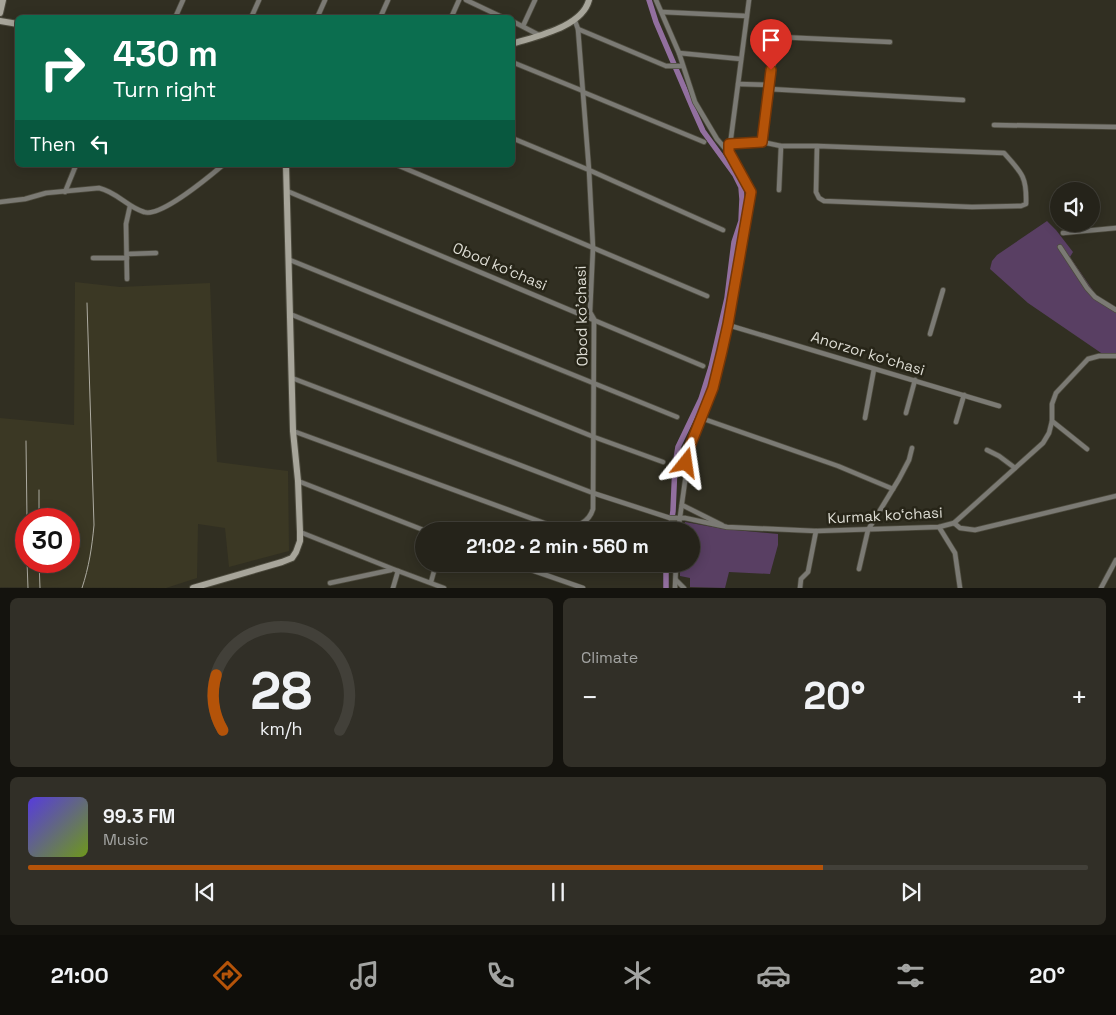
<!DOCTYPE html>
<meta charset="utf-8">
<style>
:root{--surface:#25231a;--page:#312f27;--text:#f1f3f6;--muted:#a3a4a2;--line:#424039;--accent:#b45309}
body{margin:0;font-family:"Space Grotesk",sans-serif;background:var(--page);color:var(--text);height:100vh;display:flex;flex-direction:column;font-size:19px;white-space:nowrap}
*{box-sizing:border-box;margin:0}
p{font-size:16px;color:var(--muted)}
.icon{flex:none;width:28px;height:28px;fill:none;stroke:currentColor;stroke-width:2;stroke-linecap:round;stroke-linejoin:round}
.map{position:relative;height:588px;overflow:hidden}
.sheet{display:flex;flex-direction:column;gap:10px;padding:10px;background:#14130e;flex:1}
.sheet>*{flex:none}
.banner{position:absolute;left:15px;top:15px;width:500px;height:152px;border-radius:8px;box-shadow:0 2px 12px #0003,0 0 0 1px var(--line);background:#0b6e4f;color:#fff;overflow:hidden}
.tools{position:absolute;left:1050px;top:182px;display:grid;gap:10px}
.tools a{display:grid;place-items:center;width:50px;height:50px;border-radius:50%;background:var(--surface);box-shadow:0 2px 12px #0003,0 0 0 1px var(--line);font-size:25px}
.speed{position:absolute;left:15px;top:508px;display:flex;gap:10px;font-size:25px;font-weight:700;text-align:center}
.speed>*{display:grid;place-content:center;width:65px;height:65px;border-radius:50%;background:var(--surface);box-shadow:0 2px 12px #0003,0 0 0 1px var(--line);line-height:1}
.speed .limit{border:8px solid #d22;background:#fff;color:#111}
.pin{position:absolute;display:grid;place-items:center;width:42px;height:42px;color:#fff;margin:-51px -21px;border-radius:50% 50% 50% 0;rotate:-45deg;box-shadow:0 0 5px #0007}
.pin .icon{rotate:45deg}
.me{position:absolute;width:55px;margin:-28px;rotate:15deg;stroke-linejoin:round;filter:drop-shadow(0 0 4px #0008)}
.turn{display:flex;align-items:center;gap:18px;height:105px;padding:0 15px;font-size:22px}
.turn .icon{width:65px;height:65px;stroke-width:2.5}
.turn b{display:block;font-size:35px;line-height:42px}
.then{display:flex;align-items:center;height:48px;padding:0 15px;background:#0003;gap:10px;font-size:19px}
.big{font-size:38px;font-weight:700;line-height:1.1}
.sheet .widget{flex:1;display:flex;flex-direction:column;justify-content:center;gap:8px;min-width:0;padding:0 18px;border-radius:8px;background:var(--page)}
.sheet .dial{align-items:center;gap:0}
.dial svg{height:130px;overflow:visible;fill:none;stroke:var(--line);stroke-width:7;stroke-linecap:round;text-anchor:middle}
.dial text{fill:var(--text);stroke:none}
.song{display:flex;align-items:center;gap:15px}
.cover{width:60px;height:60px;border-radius:8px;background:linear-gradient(135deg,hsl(250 70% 55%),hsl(80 70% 35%))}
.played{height:5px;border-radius:2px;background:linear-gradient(90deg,var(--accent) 75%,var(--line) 75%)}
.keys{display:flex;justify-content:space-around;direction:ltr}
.heat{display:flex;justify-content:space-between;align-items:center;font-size:28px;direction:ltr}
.sheet .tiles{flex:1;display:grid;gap:10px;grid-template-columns:1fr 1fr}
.widget:last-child{grid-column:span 2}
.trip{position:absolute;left:415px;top:522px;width:285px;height:50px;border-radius:25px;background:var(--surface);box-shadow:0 2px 12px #0003,0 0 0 1px var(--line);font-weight:700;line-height:50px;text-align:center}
.tab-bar{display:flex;height:80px;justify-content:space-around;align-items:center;background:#0f0e0a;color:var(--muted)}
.tab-bar .icon{width:35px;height:35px}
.tab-bar .selected{color:var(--accent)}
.tab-bar b{font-size:22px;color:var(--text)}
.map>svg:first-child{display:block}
.built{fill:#3b3824;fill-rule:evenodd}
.green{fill:#593f63}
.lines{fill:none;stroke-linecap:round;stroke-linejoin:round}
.canal{stroke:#926f9f;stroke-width:5.5}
.street-casing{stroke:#4d4b3e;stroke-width:6}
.secondary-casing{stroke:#4d4b3e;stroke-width:8}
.street{stroke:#7b7a74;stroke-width:4.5}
.secondary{stroke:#a7a59a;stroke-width:6}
.rail{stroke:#adaba1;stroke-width:1}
.route-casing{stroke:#753606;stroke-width:12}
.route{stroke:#b45309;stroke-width:9}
.labels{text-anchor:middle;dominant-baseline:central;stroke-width:5;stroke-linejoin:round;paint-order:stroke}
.street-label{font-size:15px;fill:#deddd4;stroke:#272518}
</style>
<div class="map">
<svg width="1116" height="588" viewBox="0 0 1116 588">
<rect width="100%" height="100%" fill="#312f22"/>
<path class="built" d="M 75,282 L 120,287 L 210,283 L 217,462 L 288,471 L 289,551 L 229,567 L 225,528 L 198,524 L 197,578 L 166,588 L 0,587 L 0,418 L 74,425 ZM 26,519 L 69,519 L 69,561 L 26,561 Z"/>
<g class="green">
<path d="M 1047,221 L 1056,230 L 1073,252 L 1070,257 L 1096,295 L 1116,309 L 1116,356 L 1107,357 L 1028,303 L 990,269 L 992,261 L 997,255 Z"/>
<path d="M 685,522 L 724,529 L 778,534 L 778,545 L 770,574 L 729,572 L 725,588 L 690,587 L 690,578 L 680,576 L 680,564 L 691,564 L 691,531 L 682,531 Z"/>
</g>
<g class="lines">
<g class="canal">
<path d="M 649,0 L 656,22 L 694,111 L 703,131 L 735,175 L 741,187 L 742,199 L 741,221 L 734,242 L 727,298 L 711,367 L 701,399 L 678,447 L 675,465 L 673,511 L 670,531"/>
<path d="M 666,588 L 666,564"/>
</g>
<g class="street-casing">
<g id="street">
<path d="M 466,0 L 504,18"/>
<path d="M 656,0 L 679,53 L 695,102 L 717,139 L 729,153 L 751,192 L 728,325 L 719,364 L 713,388 L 690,446 L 678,531"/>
<path d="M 662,12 L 747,16"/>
<path d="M 175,18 L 183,0"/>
<path d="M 251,18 L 259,0"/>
<path d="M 317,18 L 325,0"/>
<path d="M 380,18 L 388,0"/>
<path d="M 451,18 L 459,0"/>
<path d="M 512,21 L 539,35"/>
<path d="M 523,26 L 535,0"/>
<path d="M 578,29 L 666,66 L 683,66"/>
<path d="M 679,53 L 741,59"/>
<path d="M 512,62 L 583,91"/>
<path d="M 738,84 L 769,85"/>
<path d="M 769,89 L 963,100"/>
<path d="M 583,92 L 704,142"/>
<path d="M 994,125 L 1116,127"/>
<path d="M 512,138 L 589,170 L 723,230"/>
<path d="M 762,142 L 777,39 L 779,37 L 890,42"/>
<path d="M 729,144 L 762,142 L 781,146 L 817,146 L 1004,153 C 1022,173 1027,177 1026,204 L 1021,206 L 972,207 L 824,201 L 819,198 L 816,192 L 817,146"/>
<path d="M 729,153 L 749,0"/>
<path d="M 397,165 L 707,296"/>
<path d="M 779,190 L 781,146"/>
<path d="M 287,191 L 703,366"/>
<path d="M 65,192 L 76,165"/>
<path d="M 0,202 L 25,199 L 46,193 L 99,188 C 117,192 127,207 144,212 C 160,218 210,176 223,165"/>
<path d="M 1063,233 L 1116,228"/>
<path d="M 1060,247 L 1087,288 L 1095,297 L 1116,310"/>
<path d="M 127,254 L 156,253"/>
<path d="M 93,258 L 127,258"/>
<path d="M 290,260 L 677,417"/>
<path d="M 127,279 L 126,224 L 130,206"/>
<path d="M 290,314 L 594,437 L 663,462"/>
<path d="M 728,325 L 999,406"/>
<path d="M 930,334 L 943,290"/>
<path d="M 292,378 L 593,493 L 670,518 L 685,518 L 727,527 L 816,531 L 939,527 L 954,523 L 960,528 L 975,530 L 1116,496"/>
<path d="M 906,413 L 915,380"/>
<path d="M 701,418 L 838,466 L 893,489"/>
<path d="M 865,418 L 874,369"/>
<path d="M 1052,421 L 1087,449"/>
<path d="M 956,422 L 964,395"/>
<path d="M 293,431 L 566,531"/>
<path d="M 987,450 L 999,456 L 1015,468"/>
<path d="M 298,481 L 426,531"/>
<path d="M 682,505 L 722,525"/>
<path d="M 954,523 L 1043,443 L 1049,433 L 1052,421 L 1052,404 L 1056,393 L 1088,359 L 1099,356 L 1116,356"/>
<path d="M 939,527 L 955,553 L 960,588"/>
<path d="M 561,529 C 575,526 588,525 593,509 L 594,319 L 590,312 L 593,248 L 589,170 L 578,29 L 575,21"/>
<path d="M 540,531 L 554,527"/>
<path d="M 300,532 L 393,569 L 444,588"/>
<path d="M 514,564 L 583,588"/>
<path d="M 859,569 L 868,530 L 899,479 L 909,460 L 912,448"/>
<path d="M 676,580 L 684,588"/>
<path d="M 431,582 L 436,564"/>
<path d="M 330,583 L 391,570"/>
<path d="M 393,588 L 398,571"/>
<path d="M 675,588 L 676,564"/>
<path d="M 800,588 L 801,579 L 808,572 L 816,531"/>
<path d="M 1101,588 L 1116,560"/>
</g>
</g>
<g class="secondary-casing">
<g id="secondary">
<path d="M 0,13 L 3,0"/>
<path d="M 0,21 L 18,24"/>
<path d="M 512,44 C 537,36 582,27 589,0"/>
<path d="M 193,588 L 282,562 L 292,558 L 296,552 L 300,541 L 300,532 L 298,481 L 293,431 L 286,165"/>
</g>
</g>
<use href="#street" class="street"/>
<use href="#secondary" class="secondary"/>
<g class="rail">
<path d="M 26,441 L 27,519"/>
<path d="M 39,519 L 39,490"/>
<path d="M 27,561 L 28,588"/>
<path d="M 39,561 L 40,588"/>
<path d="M 82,588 C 89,567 92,547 94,525 L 87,303"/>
</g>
</g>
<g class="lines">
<g class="route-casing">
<path id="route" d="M 686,463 L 690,446 L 713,388 L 722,351 L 728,324 L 751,192 L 729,152 L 729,144 L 762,142 L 771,70"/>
</g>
<use href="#route" class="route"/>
</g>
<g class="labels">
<g class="street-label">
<text transform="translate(500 266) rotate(23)">Obod koʻchasi</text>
<text transform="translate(581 316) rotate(-91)">Obod ko'chasi</text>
<text transform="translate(868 353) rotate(17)">Anorzor koʻchasi</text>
<text transform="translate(885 515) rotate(-3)">Kurmak koʻchasi</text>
</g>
</g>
</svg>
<div class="tools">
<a><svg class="icon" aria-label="sound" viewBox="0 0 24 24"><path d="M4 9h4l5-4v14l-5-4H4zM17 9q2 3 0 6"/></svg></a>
</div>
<div class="speed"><div class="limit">30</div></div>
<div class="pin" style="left:771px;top:70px;background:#d93025"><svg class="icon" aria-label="arrive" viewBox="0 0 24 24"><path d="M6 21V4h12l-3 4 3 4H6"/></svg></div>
<svg class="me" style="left:686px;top:463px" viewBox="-20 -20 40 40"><path d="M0-17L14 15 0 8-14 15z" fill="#b45309" stroke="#fff" stroke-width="4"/></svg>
<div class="trip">21:02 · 2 min · 560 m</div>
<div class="banner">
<div class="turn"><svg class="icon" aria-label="right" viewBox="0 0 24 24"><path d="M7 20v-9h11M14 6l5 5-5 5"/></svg><div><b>430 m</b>Turn right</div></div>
<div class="then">Then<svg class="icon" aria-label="left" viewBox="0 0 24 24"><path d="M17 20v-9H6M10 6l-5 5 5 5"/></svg></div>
</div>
</div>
<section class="sheet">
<div class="tiles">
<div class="widget dial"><svg viewBox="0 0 100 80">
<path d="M14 69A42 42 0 1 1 86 69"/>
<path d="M14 69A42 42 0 0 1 10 35" stroke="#b45309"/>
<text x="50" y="56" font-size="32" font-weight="700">28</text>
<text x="50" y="72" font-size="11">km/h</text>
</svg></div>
<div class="widget"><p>Climate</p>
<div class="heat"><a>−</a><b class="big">20°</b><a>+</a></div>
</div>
<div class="widget">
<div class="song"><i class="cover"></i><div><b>99.3 FM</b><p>Music</p></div></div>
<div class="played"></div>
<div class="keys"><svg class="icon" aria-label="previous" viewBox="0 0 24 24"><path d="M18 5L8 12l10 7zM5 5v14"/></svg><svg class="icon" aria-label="pause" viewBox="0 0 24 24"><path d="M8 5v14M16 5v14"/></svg><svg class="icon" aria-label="next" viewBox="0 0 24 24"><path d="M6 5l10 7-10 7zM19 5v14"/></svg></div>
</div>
</div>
</section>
<nav class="tab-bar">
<b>21:00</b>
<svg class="icon selected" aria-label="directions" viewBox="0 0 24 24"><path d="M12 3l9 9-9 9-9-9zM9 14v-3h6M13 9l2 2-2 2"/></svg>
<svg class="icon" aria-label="music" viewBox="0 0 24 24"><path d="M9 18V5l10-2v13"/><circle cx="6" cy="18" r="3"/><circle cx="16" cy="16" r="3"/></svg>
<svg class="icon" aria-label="phone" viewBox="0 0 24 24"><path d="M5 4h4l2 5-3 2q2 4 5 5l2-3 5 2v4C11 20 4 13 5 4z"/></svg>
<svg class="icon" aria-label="climate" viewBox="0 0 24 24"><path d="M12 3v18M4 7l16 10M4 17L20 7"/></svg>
<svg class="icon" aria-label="car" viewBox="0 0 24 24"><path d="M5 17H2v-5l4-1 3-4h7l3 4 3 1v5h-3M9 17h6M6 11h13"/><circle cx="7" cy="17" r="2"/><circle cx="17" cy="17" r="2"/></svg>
<svg class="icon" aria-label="filters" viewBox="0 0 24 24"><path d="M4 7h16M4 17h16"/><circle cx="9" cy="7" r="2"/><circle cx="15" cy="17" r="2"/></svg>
<b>20°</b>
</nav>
